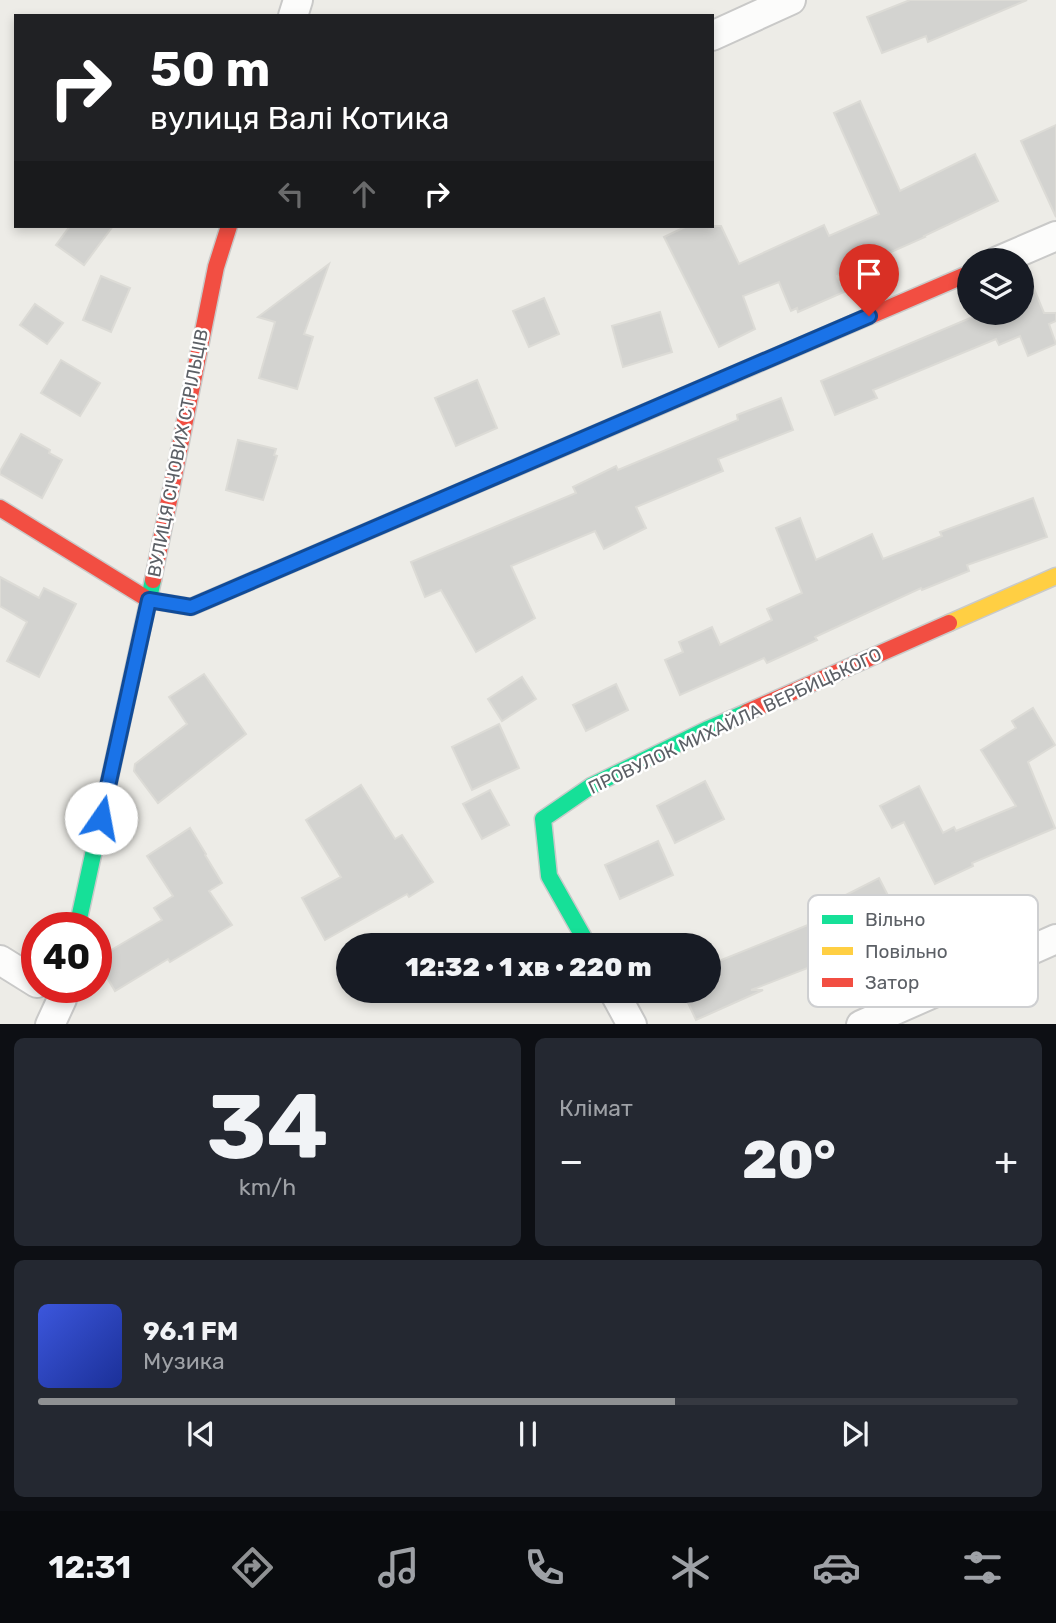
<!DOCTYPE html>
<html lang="uk">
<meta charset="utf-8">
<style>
:root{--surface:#171b24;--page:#242831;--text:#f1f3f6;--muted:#9ea1a6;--line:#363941;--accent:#8f9193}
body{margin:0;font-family:Rubik,sans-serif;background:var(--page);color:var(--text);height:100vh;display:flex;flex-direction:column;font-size:26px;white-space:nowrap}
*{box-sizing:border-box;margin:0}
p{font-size:23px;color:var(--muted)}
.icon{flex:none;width:38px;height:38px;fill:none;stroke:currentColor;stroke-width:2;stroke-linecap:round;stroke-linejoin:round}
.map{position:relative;height:1024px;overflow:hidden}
.panel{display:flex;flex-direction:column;gap:14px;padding:14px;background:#0d0f14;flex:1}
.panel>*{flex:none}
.guide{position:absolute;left:14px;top:14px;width:700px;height:214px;border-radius:0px;box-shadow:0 4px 10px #0003;background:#202124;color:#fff;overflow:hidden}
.buttons{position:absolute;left:957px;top:248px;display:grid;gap:14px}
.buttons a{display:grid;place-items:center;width:77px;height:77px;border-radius:50%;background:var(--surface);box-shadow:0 4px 10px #0003;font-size:35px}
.speed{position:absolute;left:21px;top:912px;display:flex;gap:14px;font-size:35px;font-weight:700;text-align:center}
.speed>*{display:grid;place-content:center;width:91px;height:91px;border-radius:50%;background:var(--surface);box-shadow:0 4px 10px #0003;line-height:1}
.speed .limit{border:10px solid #d22;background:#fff;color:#111}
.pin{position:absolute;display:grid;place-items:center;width:60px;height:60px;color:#fff;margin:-72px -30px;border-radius:50% 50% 50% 0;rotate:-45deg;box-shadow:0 0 7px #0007}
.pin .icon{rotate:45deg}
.me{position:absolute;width:77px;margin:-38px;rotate:12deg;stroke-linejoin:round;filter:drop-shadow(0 0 5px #0008)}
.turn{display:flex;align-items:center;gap:24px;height:147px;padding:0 21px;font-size:32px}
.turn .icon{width:91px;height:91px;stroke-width:2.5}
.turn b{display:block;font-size:49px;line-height:60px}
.lanes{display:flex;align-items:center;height:66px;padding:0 21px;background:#0003;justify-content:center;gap:35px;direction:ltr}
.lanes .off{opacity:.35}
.big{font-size:52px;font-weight:800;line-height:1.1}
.panel .widget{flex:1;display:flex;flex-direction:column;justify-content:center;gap:10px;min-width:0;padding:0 24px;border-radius:10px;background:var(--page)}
.panel .dial{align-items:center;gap:0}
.dial b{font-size:91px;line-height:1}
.song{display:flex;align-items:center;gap:21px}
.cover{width:84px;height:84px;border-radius:10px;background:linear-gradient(135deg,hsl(230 70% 55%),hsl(230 70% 35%))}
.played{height:7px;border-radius:4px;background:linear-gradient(90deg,var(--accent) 65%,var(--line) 65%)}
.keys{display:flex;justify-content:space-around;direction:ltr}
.heat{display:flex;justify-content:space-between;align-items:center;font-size:38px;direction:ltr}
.panel .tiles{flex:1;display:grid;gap:14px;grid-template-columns:1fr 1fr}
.widget:last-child{grid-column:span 2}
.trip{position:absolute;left:336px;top:933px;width:385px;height:70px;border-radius:35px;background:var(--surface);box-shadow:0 4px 10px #0003;font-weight:800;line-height:70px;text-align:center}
.menu{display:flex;height:112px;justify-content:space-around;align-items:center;background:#090b0e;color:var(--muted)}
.menu .icon{width:49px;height:49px}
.menu .current{color:var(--accent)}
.menu b{font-size:32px;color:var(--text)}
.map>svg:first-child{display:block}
.building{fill:#d3d3d0;stroke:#dcdbd6;stroke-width:2}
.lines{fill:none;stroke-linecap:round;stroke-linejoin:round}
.street-casing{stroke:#c9c9c8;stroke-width:32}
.fast-casing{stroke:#c9cac9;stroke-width:19}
.slow-casing{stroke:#c9cac9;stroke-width:19}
.jam-casing{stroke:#c9cac9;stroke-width:19}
.street{stroke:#fcfcfb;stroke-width:28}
.fast{stroke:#16e098;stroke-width:16}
.slow{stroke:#ffcf43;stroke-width:16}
.jam{stroke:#f24e42;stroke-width:16}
.route-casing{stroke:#114b97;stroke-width:18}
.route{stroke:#1a73e8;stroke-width:12}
.labels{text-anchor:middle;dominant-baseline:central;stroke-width:5;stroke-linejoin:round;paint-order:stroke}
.street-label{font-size:18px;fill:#5c6066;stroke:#fff}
.key{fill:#fff;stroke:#cecfd1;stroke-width:2}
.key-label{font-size:19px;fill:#5c6066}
</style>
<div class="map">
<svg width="1056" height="1025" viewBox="0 0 1056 1025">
<rect width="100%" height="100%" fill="#edece7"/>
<g class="building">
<path d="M 910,0 L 1027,0 L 928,42 L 926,36 L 882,53 L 867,17 Z"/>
<path d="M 860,101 L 900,191 L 975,154 L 998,201 L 924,236 L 925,237 L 837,276 L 844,292 L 798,312 L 797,308 L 791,311 L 779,282 L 743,296 L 755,329 L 719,347 L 664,237 L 687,226 L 721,226 L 739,264 L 824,225 L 829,236 L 879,214 L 834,113 Z"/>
<path d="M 1056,125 L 1056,217 L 1021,141 Z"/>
<path d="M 70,226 L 113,226 L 84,265 L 56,245 Z"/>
<path d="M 329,264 L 304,334 L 313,337 L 297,389 L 259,378 L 275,322 L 258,317 Z"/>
<path d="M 1025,267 L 1044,313 L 1056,313 L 1056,321 L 1049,324 L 1056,344 L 1028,356 L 1020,336 L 999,345 L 996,339 L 873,390 L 877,398 L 835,415 L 821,381 L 982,313 L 1022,313 L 1022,269 Z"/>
<path d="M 101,276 L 130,288 L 111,332 L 83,320 Z"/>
<path d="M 544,298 L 559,334 L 529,347 L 513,311 Z"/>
<path d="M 35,304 L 63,323 L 47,344 L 20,325 Z"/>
<path d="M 660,312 L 672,352 L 623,367 L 612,326 Z"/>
<path d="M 61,360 L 100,383 L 80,416 L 41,393 Z"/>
<path d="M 477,380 L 497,428 L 456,446 L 435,398 Z"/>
<path d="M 781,398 L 793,430 L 718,459 L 723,471 L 636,507 L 646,528 L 604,549 L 595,531 L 511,566 L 535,618 L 476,652 L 441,590 L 425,597 L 411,562 L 576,493 L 573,487 L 616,466 L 618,470 L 738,420 L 737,415 Z"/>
<path d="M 21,434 L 50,450 L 49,453 L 62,460 L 42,498 L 0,474 L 0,471 Z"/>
<path d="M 238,440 L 276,449 L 274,455 L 277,456 L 263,500 L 226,490 Z"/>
<path d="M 1033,498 L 1047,537 L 967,565 L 969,571 L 922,590 L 921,588 L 815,637 L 817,640 L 767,663 L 764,658 L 680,695 L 665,660 L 683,652 L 679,642 L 712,627 L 720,645 L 772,620 L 767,609 L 802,593 L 776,528 L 800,518 L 816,560 L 872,534 L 883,559 L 942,536 L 940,532 Z"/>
<path d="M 0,577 L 39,598 L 44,588 L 76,604 L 39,677 L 7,661 L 27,622 L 0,606 Z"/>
<path d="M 204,674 L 246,734 L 158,803 L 134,771 L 135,764 L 187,724 L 169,697 Z"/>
<path d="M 522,677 L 536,699 L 502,721 L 488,699 Z"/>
<path d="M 616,684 L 628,710 L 586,731 L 573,705 Z"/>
<path d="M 1033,708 L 1055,745 L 1028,762 L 1055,828 L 972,863 L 973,866 L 935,884 L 904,822 L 892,828 L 880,806 L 919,786 L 943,833 L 954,827 L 956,831 L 1016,806 L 981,750 L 1016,728 L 1012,721 Z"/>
<path d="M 499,724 L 519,768 L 472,790 L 452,747 Z"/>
<path d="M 705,781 L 724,819 L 675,843 L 657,806 Z"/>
<path d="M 361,785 L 395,839 L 402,835 L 433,882 L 409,897 L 407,894 L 325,940 L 302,898 L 341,877 L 306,820 Z"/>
<path d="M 490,790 L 509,825 L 482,839 L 463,804 Z"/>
<path d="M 190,828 L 206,854 L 205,855 L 222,883 L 209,891 L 232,925 L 170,962 L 168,959 L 115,991 L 96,959 L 162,920 L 154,908 L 173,896 L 147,856 Z"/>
<path d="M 658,841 L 673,875 L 620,899 L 605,865 Z"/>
<path d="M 879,878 L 896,911 L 813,954 L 818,964 L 751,990 L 763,990 L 696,1020 L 682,990 L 709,990 L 709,965 L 840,912 L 834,901 Z"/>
</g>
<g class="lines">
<g class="street-casing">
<g id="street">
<path d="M 293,16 L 298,0"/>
<path d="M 712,36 L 791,0"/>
<path d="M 998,261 L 1056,236"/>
<path d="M 0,960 L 37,983"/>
<path d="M 613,990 L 632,1025"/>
<path d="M 50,1025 L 62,999 L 64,987"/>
<path d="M 861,1025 L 1056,939"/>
</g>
</g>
<g class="fast-casing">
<g id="fast">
<path d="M 205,601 L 646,412"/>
<path d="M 77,928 L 153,580"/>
<path d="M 588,945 L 549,876 L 543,819 L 591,786 L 708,729 L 747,712"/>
</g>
</g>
<g class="slow-casing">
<path id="slow" d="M 949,623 L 1056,576"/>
</g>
<g class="jam-casing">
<g id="jam">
<path d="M 646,412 L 970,273"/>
<path d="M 0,508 L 149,600 L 191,607 L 205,601"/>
<path d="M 153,580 L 216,267 L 229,226"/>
<path d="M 747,712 L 949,623"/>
</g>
</g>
<use href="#street" class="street"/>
<use href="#fast" class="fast"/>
<use href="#slow" class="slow"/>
<use href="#jam" class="jam"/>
</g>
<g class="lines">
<g class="route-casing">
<path id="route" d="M 101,818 L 149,600 L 191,607 L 869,316"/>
</g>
<use href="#route" class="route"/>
</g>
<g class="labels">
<g class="street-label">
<text transform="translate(178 453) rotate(-79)">ВУЛИЦЯ СІЧОВИХ СТРІЛЬЦІВ</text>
<text transform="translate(735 721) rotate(-25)">ПРОВУЛОК МИХАЙЛА ВЕРБИЦЬКОГО</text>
</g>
</g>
<rect x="808" y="895" width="230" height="112" rx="10" class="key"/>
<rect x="822" y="915" width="31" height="9" fill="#16e098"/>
<rect x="822" y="947" width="31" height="8" fill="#ffcf43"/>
<rect x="822" y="978" width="31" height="9" fill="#f24e42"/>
<g class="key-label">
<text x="865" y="926">Вільно</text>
<text x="865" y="958">Повільно</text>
<text x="865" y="989">Затор</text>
</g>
</svg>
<div class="buttons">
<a><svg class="icon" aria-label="layers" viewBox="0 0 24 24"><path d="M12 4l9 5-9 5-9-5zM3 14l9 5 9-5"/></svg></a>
</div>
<div class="speed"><div class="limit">40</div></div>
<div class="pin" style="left:869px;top:316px;background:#d93025"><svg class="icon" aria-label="arrive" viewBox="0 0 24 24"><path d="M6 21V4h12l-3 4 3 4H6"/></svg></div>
<svg class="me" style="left:101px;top:818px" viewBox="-20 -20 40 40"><circle r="19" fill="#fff"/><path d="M0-13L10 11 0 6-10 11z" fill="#1a73e8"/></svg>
<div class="trip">12:32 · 1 хв · 220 m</div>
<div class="guide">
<div class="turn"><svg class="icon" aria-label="right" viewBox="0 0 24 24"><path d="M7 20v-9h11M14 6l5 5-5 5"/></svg><div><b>50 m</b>вулиця Валі Котика</div></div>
<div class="lanes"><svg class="icon off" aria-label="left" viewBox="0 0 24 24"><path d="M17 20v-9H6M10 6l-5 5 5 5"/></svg><svg class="icon off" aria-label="ahead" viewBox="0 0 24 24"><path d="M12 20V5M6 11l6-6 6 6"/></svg><svg class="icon" aria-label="right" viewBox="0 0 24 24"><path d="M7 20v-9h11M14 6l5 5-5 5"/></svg></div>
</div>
</div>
<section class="panel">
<div class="tiles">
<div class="widget dial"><b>34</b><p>km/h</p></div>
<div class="widget"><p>Клімат</p>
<div class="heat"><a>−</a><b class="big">20°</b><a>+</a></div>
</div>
<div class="widget">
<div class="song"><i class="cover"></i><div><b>96.1 FM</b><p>Музика</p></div></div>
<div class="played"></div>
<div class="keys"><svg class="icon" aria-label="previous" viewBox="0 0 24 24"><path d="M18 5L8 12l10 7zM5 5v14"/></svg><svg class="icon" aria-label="pause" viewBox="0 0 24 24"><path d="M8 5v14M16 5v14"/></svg><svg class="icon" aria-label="next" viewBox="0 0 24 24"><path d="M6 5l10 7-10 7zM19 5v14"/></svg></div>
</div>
</div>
</section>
<nav class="menu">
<b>12:31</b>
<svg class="icon current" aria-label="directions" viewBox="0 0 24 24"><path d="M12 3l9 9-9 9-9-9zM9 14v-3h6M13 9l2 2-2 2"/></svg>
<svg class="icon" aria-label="music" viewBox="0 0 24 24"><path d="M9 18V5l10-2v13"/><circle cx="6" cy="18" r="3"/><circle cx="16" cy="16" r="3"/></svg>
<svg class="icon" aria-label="phone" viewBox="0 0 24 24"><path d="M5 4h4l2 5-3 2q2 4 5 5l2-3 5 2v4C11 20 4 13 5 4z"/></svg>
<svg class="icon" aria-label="climate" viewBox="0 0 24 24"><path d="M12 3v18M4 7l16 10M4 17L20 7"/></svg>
<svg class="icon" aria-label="car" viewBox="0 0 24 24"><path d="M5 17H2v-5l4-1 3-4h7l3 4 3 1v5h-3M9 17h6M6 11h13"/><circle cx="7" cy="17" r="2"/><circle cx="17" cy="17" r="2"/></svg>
<svg class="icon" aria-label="filters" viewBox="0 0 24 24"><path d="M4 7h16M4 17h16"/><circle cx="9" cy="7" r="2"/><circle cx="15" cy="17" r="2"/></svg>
</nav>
